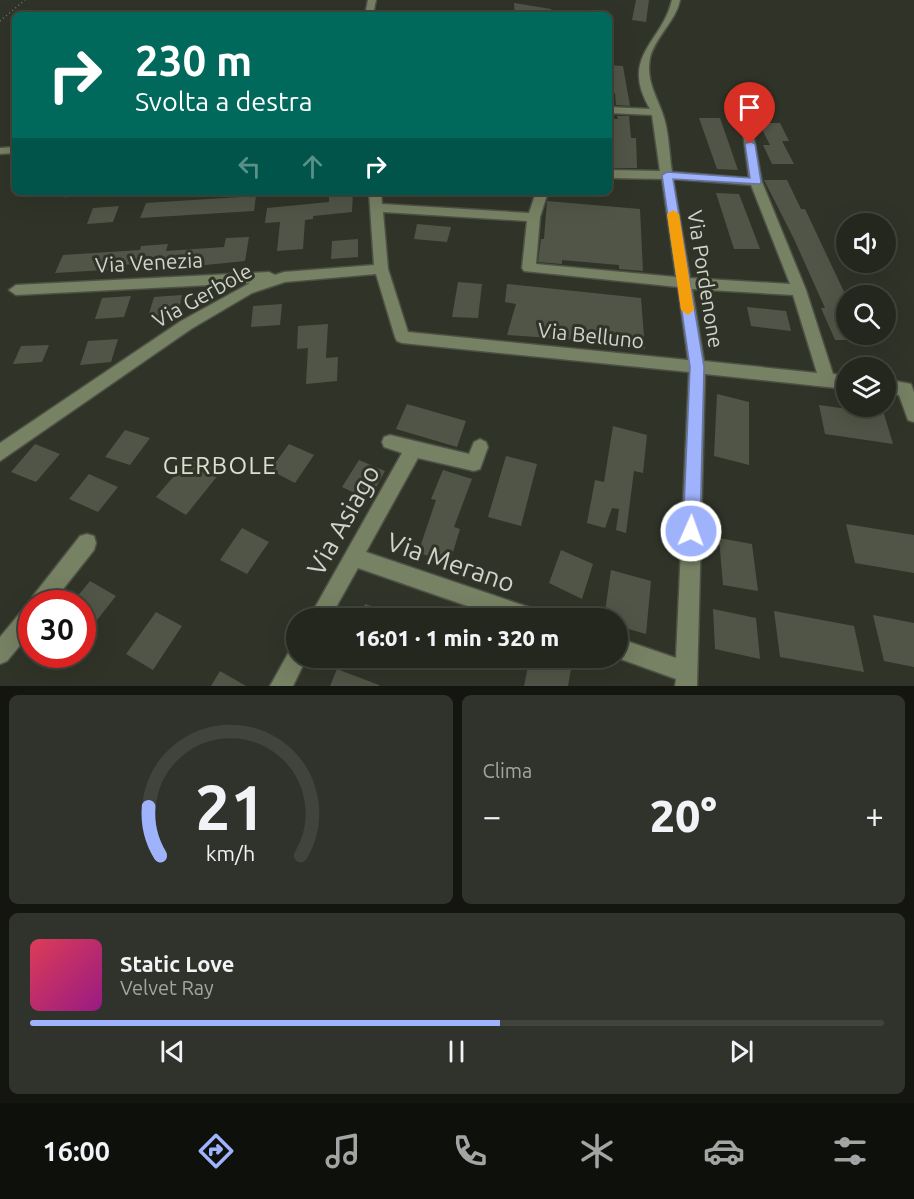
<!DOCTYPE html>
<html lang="it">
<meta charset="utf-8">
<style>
:root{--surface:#24271e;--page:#30332b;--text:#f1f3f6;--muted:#a3a5a4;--line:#41443c;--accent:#9fb3fd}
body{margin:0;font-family:Ubuntu,sans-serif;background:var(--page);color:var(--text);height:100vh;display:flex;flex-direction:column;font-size:22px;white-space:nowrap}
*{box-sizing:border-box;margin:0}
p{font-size:20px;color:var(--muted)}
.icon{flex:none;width:33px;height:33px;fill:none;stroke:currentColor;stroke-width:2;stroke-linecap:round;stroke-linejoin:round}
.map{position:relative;height:686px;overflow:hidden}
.details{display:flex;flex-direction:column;gap:9px;padding:9px;background:#141510;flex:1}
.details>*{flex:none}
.top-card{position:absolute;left:12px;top:12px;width:600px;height:183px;border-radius:9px;box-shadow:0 6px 24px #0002,0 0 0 2px var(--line);background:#00695c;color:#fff;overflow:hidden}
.controls{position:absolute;left:836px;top:213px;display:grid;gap:12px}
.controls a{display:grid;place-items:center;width:60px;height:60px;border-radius:50%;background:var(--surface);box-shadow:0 6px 24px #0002,0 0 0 2px var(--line);font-size:30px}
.speed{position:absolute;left:18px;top:590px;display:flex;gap:12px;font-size:30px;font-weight:700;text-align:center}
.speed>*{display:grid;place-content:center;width:78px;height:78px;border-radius:50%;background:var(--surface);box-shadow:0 6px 24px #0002,0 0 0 2px var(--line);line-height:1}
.speed .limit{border:9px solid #d22;background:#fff;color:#111}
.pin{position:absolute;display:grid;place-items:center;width:51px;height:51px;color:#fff;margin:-62px -26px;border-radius:50% 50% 50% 0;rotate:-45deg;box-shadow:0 0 6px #0007}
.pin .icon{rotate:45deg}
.me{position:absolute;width:66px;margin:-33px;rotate:2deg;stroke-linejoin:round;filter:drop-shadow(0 0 4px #0008)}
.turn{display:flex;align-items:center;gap:21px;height:126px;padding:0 24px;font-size:27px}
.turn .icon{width:78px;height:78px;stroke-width:2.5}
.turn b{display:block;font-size:42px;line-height:51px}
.lanes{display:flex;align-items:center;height:57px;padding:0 24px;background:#0003;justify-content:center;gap:30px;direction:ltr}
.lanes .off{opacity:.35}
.big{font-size:45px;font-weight:800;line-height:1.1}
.details .tile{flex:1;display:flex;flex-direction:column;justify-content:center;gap:9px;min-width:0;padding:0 21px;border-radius:9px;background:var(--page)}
.details .dial{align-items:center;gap:0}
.dial svg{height:156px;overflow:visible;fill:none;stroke:var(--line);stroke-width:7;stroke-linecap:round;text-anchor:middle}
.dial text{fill:var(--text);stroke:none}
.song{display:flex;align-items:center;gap:18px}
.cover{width:72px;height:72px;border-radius:9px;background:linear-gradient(135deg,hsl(350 70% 55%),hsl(310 70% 35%))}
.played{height:6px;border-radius:3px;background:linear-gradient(90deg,var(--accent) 55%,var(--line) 55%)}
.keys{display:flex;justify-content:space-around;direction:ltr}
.heat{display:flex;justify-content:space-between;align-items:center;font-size:33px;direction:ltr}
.details .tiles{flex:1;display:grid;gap:9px;grid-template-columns:1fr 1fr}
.tile:last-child{grid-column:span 2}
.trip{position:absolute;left:286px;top:608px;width:342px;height:60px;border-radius:30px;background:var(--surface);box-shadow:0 6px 24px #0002,0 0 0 2px var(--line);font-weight:800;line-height:60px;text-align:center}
.tab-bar{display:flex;height:96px;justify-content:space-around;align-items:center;background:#0e100c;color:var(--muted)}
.tab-bar .icon{width:42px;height:42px}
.tab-bar .current{color:var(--accent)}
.tab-bar b{font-size:27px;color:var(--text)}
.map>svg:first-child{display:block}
.building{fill:#505547}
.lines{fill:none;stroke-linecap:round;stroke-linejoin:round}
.minor-casing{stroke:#4d5145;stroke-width:3}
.path{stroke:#72756b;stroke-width:1.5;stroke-dasharray:1 3;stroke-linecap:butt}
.minor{fill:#778163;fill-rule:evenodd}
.route{fill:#9fb3fd;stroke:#6774a4;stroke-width:1.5}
.slow{fill:#f59e0b}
.labels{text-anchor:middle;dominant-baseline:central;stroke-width:6;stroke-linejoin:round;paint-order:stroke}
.street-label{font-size:21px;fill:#d0d3cb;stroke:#303428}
.quarter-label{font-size:24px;letter-spacing:1.5px;fill:#dbe0d0;stroke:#303428}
.near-street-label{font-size:26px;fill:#d0d3cb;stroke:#303428}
</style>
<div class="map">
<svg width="914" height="686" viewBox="0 0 914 686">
<rect width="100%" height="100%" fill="#303428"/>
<g class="building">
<path d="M 636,0 L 649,0 L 646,22 L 632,20 Z"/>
<path d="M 514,3 L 551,9 L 551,15 L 515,15 Z"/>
<path d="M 609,65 L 623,66 L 630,106 L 616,105 L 615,93 L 612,93 Z"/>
<path d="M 617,116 L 629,116 L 631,138 L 636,138 L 637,168 L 609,168 L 609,119 L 618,119 Z"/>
<path d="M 699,118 L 720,118 L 738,170 L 717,169 Z"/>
<path d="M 759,123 L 780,123 L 789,141 L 782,141 L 794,164 L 772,164 L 763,145 L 770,145 Z"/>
<path d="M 764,180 L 787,180 L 801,209 L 805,209 L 846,296 L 846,340 L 835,340 L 821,308 L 825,308 L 794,239 Z"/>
<path d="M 329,192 L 353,192 L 352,212 L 313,216 L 313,219 L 305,220 L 303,249 L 277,251 L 280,222 L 265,223 L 267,208 L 329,202 Z"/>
<path d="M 716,193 L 739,194 L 760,249 L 734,249 Z"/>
<path d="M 256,196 L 254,211 L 140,218 L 146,203 Z"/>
<path d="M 547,201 L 640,209 L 643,271 L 619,269 L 619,265 L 562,260 L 562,264 L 538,262 L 541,239 L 544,239 Z"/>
<path d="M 119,206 L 113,222 L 87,224 L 93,208 Z"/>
<path d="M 417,224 L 451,227 L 447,242 L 414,239 Z"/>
<path d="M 249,237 L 245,261 L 176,268 L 177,261 L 122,265 L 121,269 L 55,273 L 63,255 L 140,250 L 141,246 L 168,244 L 166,251 L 224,247 L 226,238 Z"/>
<path d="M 358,239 L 358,257 L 331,259 L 332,241 Z"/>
<path d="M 458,282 L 482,284 L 478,318 L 452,317 Z"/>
<path d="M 507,284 L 641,298 L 645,349 L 605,344 L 605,342 L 507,335 L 516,304 L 505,302 Z"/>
<path d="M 182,295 L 178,315 L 148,317 L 154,297 Z"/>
<path d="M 131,296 L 124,317 L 95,319 L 102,298 Z"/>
<path d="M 282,304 L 280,325 L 251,327 L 253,306 Z"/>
<path d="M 747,307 L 786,311 L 791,331 L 751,326 Z"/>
<path d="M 328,324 L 326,358 L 338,357 L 337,381 L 306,384 L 308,348 L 297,349 L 298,326 Z"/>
<path d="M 118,339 L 111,362 L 80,365 L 88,341 Z"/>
<path d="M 49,345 L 42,362 L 13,364 L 21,346 Z"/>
<path d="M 717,394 L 749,402 L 749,465 L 714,456 Z"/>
<path d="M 407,404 L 466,421 L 457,447 L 396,429 Z"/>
<path d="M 819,405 L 884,414 L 893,444 L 825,434 Z"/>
<path d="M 613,426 L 647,435 L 643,473 L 634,471 L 626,533 L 616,530 L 619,509 L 612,508 L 605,528 L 587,523 L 595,480 L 604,482 Z"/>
<path d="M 125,430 L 150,438 L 130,465 L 105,457 Z"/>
<path d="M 35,444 L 60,454 L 36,482 L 11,472 Z"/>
<path d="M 289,444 L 314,455 L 295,483 L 270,470 Z"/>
<path d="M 193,454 L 223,469 L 186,515 L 156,497 Z"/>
<path d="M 506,456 L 537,464 L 521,526 L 488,517 Z"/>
<path d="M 359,460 L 385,471 L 369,500 L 342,487 Z"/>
<path d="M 443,470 L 472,479 L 454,527 L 460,529 L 450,562 L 418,553 L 436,500 L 431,499 Z"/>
<path d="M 89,474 L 118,487 L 98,512 L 69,499 Z"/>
<path d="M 846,524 L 914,535 L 914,573 L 855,563 Z"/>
<path d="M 242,528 L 269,542 L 247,574 L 220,560 Z"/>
<path d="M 719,538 L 752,544 L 758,591 L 723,585 Z"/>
<path d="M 561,550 L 593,564 L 582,599 L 549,583 Z"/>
<path d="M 611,570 L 651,581 L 646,634 L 618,626 L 618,618 L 604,618 Z"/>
<path d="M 90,581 L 116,596 L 82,639 L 82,603 L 72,603 Z"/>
<path d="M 365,604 L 402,616 L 401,618 L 360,618 Z"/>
<path d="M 713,609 L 756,618 L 760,659 L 715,649 Z"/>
<path d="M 774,611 L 854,626 L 864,672 L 780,657 Z"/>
<path d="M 156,612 L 182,626 L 153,670 L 126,654 Z"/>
<path d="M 873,615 L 914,623 L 914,667 L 884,661 Z"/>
<path d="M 530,657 L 571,669 L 568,686 L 524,686 Z"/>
<path d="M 337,669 L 379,685 L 379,686 L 330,686 Z"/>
<path d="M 220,671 L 246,686 L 211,686 Z"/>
</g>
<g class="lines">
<g class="minor-casing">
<g id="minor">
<path d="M 368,0 L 376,0 L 373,15 L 365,15 Z"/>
<path d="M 672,0 L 680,0 C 676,21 655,37 650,58 C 646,79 655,93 662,112 C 669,129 669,153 672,172 L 749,178 L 742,125 L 747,122 L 751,123 L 762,182 L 806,290 L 833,374 L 846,375 L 846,389 L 705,374 L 697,686 L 675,686 L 676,679 L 615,657 L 618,657 L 618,638 L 676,658 L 689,372 L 402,343 L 397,341 L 395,337 L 376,274 L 285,282 L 252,293 L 191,329 L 0,461 L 0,443 L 181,321 L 250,283 L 16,295 L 9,290 L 16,285 L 269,272 L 275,275 L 284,272 L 374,265 L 369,192 L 381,192 L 382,204 L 529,213 L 536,192 L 548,192 L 540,217 L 536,264 L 676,277 L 662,179 L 609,178 L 609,170 L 660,171 L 652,115 L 609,113 L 609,107 L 650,109 C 619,56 662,43 672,0 ZM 673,179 L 751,185 L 790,284 L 690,278 ZM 383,212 L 527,221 L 522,268 L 524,271 L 678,287 L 688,360 L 408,332 L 388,269 ZM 692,289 L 793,295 L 817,373 L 704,361 Z"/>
<path d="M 15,147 L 15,153 L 0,154 L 0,148 Z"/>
<path d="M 56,192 L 72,192 L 66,196 L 58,195 Z"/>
<path d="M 885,379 L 911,384 L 914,392 L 914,422 L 908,420 L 899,395 L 885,393 Z"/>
<path d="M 390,435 L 469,454 L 474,442 L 480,439 L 486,442 L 488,447 L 480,469 L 474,471 L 418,458 L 366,552 L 531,608 L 538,611 L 541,618 L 502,618 L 358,568 L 330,618 L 309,618 L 402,453 L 384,447 L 382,442 L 384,437 Z"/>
<path d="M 87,534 L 94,536 L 96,543 L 94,550 L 52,603 L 32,603 L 32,631 L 7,661 L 0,664 L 0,637 L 25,607 L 31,604 L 33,596 L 80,536 Z"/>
<path d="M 297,647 L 297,657 L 307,657 L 293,686 L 270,686 L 290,650 Z"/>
</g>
</g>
<path class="path" d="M 0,21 L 25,0"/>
<use href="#minor" class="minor"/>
</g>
<path class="route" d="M 750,141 L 755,144 L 761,182 L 760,184 L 673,179 L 704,367 L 700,531 L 697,537 L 691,539 L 685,537 L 683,531 L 690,367 L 662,175 L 667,172 L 750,178 L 745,144 Z"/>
<path class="slow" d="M 673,210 L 679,214 L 694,310 L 688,315 L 681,310 L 667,214 Z"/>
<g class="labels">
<g class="street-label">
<text transform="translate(149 262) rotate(-3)">Via Venezia</text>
<text transform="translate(706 279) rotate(81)">Via Pordenone</text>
<text transform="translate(202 295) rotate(-29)">Via Gerbole</text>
<text transform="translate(591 335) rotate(6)">Via Belluno</text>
</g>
<g class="quarter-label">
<text x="220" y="465">GERBOLE</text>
</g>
<g class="near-street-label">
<text transform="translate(343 520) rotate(-61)">Via Asiago</text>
<text transform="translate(451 562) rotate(19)">Via Merano</text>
</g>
</g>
</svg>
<div class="controls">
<a><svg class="icon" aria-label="sound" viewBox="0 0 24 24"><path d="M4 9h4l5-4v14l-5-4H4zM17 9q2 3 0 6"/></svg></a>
<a><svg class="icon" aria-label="search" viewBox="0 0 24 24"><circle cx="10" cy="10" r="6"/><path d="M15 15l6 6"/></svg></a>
<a><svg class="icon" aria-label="layers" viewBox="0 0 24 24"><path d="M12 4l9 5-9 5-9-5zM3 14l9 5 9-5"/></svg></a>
</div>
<div class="speed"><div class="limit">30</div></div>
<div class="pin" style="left:750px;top:144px;background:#d93025"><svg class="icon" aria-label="arrive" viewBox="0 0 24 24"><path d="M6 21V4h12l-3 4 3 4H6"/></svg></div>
<svg class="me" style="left:691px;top:531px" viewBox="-20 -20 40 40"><circle r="17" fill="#9fb3fd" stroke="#fff" stroke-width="3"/><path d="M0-11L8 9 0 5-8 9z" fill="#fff"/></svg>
<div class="trip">16:01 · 1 min · 320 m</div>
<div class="top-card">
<div class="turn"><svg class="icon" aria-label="right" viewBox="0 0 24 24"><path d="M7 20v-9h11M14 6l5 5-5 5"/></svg><div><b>230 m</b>Svolta a destra</div></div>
<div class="lanes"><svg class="icon off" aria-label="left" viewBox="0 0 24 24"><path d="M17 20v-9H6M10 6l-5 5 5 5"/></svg><svg class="icon off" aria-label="ahead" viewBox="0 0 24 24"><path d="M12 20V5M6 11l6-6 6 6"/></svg><svg class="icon" aria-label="right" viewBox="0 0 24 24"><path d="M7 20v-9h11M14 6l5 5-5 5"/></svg></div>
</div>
</div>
<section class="details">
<div class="tiles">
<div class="tile dial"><svg viewBox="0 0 100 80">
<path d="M14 69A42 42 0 1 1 86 69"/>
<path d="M14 69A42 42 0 0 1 8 44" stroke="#9fb3fd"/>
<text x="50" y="56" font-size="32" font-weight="700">21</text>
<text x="50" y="72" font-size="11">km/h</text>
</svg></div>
<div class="tile"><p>Clima</p>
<div class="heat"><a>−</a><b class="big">20°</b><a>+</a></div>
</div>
<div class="tile">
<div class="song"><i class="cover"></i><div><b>Static Love</b><p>Velvet Ray</p></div></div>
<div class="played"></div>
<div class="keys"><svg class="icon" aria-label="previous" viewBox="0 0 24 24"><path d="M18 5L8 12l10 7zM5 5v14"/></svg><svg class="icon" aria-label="pause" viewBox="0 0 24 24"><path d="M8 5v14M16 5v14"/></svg><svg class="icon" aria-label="next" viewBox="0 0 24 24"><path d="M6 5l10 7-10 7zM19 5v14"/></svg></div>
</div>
</div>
</section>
<nav class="tab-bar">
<b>16:00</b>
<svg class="icon current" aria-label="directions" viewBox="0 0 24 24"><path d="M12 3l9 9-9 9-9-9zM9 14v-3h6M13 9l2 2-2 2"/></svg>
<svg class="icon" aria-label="music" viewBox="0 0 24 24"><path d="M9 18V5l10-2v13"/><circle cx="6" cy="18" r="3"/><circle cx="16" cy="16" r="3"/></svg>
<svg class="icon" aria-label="phone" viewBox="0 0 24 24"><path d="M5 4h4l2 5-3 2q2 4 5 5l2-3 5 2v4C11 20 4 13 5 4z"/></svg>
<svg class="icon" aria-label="climate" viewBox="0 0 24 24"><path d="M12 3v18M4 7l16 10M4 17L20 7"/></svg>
<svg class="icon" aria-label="car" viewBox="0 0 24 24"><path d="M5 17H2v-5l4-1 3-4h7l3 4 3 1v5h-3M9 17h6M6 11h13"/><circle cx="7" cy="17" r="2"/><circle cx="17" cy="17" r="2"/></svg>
<svg class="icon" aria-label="filters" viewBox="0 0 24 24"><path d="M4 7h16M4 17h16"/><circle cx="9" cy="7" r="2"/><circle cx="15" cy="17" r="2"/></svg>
</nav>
